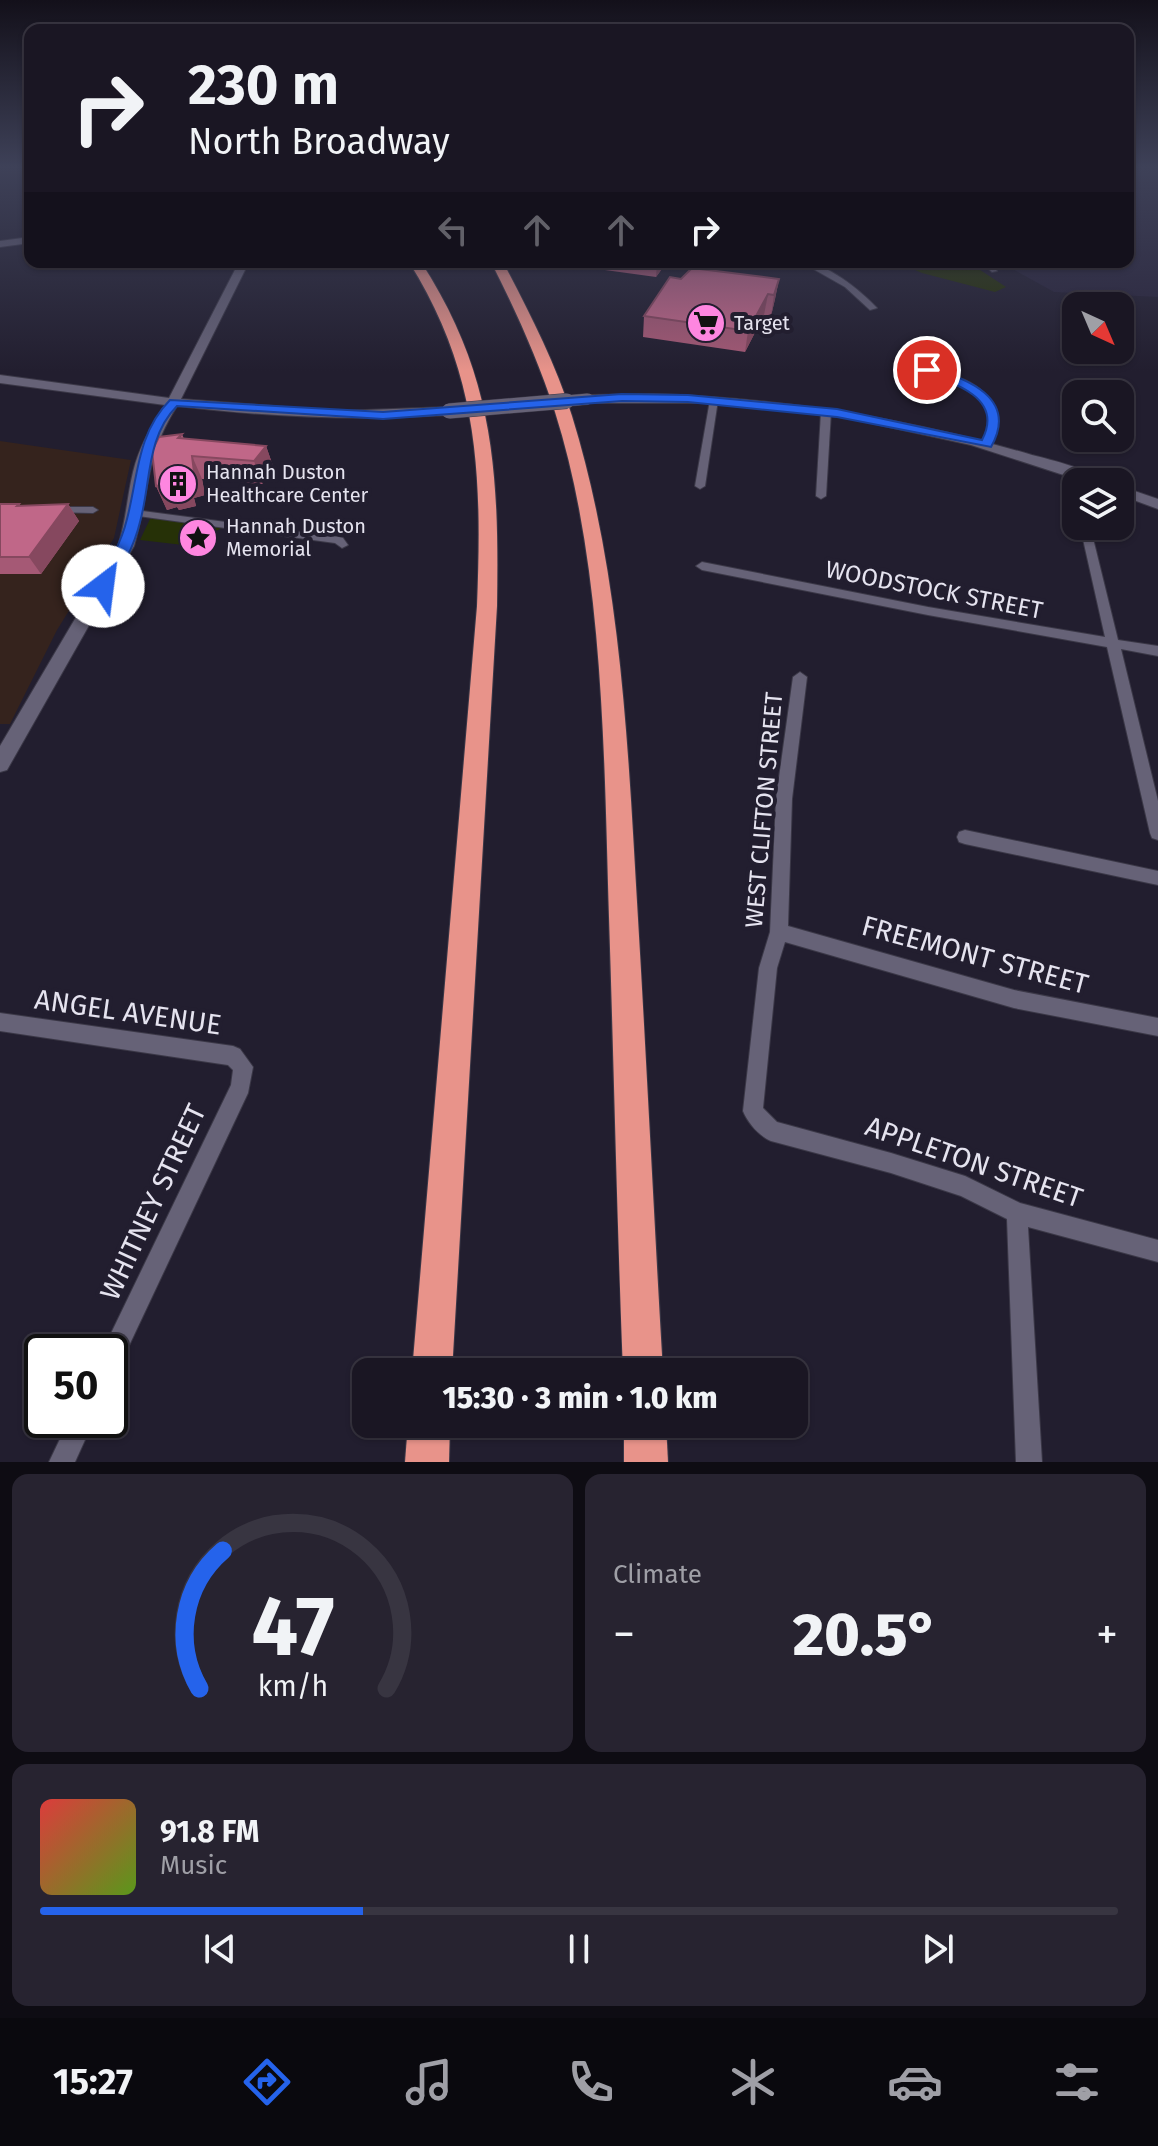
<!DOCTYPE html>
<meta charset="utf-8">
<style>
:root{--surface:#1a1623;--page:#272330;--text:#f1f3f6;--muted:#9f9fa6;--line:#383541;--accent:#2563eb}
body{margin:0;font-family:"Fira Sans",sans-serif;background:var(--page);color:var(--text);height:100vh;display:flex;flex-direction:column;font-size:30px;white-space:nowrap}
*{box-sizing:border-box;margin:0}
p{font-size:26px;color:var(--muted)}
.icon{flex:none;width:44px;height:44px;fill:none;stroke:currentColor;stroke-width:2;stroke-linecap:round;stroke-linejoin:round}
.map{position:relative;height:1462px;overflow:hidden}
.drawer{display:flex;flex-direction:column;gap:12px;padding:12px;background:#0e0c13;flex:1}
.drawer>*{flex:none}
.guide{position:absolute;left:24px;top:24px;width:1110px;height:244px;border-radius:16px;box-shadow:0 2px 6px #0004,0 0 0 2px var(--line);background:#1a1623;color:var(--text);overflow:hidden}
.needle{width:52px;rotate:136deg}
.buttons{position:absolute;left:1062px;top:292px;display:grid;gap:16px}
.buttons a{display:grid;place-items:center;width:72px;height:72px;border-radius:16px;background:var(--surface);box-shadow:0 2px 6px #0004,0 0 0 2px var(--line);font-size:40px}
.speed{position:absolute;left:24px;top:1334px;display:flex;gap:16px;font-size:40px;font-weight:700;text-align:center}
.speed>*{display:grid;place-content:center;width:104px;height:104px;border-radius:50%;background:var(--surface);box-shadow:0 2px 6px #0004,0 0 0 2px var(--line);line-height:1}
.speed .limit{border:4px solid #111;border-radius:12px;background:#fff;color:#111}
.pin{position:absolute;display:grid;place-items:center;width:68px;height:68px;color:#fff;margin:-34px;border:4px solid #fff;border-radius:50%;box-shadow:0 2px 8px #0007}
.me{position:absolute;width:88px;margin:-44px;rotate:30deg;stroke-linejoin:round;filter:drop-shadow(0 0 6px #0008)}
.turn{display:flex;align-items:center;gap:28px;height:168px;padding:0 32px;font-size:36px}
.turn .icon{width:104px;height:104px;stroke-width:2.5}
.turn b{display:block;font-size:56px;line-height:68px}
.lanes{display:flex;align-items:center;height:76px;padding:0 32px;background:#0003;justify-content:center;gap:40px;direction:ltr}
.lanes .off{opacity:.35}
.big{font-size:60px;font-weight:800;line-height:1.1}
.drawer .widget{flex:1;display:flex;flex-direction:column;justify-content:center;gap:12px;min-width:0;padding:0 28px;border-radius:16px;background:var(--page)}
.drawer .dial{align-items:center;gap:0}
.dial svg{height:208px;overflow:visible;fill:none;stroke:var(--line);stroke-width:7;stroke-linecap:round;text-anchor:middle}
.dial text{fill:var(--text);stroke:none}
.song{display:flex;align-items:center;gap:24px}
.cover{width:96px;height:96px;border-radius:12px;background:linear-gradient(135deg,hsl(0 70% 55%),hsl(90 70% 35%))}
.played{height:8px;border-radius:4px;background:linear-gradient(90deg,var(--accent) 30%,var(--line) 30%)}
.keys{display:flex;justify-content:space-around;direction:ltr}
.heat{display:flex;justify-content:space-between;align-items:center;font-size:44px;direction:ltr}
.drawer .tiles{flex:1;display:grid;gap:12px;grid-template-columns:1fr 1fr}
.widget:last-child{grid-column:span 2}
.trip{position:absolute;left:352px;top:1358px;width:456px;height:80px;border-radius:16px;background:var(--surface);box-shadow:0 2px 6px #0004,0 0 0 2px var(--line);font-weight:800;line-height:80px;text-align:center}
.tabs{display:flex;height:128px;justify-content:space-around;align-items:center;background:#0a090e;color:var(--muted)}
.tabs .icon{width:56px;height:56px}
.tabs .selected{color:var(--accent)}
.tabs b{font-size:36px;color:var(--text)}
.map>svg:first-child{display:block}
.built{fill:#29243b}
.education{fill:#35231d}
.green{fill:#263107}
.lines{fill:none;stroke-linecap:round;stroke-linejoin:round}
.street-casing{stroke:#3b3847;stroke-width:2}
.secondary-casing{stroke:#3b3847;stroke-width:2}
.highway-casing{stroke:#3b3847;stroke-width:2}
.street{fill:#666277;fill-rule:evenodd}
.secondary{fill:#666277;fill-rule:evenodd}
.highway{fill:#e8938a;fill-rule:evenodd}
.secondary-bridge-far1-casing{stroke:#3b3847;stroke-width:12;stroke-linecap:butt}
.secondary-bridge-casing{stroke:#3b3847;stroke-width:16;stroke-linecap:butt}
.secondary-bridge-far1{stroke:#666277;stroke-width:11}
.secondary-bridge{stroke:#666277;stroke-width:15}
.wall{fill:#a55975}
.shaded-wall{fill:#86485f}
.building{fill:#c06788;stroke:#86485f;stroke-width:2}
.route{fill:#2563eb;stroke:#184099;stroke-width:2}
.labels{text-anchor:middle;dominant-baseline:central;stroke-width:8;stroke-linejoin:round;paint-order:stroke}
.far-poi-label{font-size:20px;fill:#e5e3ef;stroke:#221e2f;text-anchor:start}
.street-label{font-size:24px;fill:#e5e3ef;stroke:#221e2f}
.near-street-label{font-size:28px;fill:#e5e3ef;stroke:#221e2f}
</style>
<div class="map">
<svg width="1158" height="1462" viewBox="0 0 1158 1462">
<rect width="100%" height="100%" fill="#221e2f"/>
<path class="built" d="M 1128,167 L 1158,167 L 1158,297 L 1054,292 L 1000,262 L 1128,262 Z"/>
<path class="education" d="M 0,441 L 131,460 L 114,538 L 57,630 L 10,724 L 0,724 Z"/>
<g class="green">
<path d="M 897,262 L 968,262 L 1006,287 L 995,292 L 922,273 Z"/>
<path d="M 153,518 L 223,527 L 192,546 L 140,540 L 150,519 Z"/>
</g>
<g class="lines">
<g class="street-casing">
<g id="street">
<path d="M 801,262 C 826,262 860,290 877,308 L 870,310 L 845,287 Z"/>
<path d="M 981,262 L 988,262 L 997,271 L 992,272 Z"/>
<path d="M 910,366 C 955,372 1016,388 989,446 L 981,444 C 983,438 987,432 988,426 C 994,383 936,376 907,371 L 906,369 Z"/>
<path d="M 714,397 L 718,400 L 705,486 L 700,489 L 695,486 L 710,400 Z"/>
<path d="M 826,409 L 831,412 L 826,496 L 821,499 L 816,496 L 821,412 Z"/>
<path d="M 54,507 L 93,507 L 98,510 L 93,513 L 50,512 L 50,508 Z"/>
<path d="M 135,510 L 339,537 L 343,538 L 348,545 L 342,548 L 335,543 L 131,515 L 131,511 Z"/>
<path d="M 1080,526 L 1090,526 L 1118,640 L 1158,646 L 1158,656 L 1121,649 L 1158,801 L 1158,840 L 1152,838 L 1150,833 L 1107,647 L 928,615 L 702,570 L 696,566 L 702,562 L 928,607 L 1105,637 Z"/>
<path d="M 800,672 L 807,677 L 792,799 L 788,926 L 1014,990 L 1158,1018 L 1158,1036 L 1014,1008 L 785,942 L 777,968 L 763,1108 L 777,1122 L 891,1153 L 965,1176 L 1020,1203 L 1158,1240 L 1158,1262 L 1028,1227 L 1042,1462 L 1016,1462 L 1007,1219 L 961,1196 L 891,1173 L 771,1141 C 759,1136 748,1123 743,1111 L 759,968 L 770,932 L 776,799 L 793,677 Z"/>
<path d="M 965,830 L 1158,871 L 1158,885 L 965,844 L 959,842 L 957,837 L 959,832 Z"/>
<path d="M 0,1013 L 233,1046 L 240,1049 L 253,1067 L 248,1093 L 118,1369 L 110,1373 L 110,1352 L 102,1352 L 231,1085 L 233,1070 L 228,1065 L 0,1031 Z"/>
<path d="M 69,1420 L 94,1420 L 75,1462 L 49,1462 Z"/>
</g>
</g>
<g class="secondary-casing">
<g id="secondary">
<path d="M 30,237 L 30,243 L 0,247 L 0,241 Z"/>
<path d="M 239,262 L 249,262 L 181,399 L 337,411 L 449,407 L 455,411 L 449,415 C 357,421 268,417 177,406 C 144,458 150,491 134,546 L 7,770 L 0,772 L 0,746 L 118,546 C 126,521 127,497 133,472 C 139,447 151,426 165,405 L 0,383 L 0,375 L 169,398 Z"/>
<path d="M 653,394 C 783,398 907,418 1032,455 C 1052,460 1092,470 1106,482 L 1085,482 L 971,445 L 848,418 L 718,403 L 588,403 L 582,399 L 588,395 Z"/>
<path d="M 1120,486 L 1158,499 L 1158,509 L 1120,495 Z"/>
</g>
</g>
<g class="highway-casing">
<g id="highway">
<path d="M 409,262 L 421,262 C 495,376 499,474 497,606 L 452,1372 L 412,1372 L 477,606 C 482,477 480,375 409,262 Z"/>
<path d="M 491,262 L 503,262 C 529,312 555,362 572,416 C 622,578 628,751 638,919 C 647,1070 654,1221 663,1372 L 623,1372 C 617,1220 614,1069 609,917 C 604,757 604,566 555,412 C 538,360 516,311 491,262 Z"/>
<path d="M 408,1424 L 450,1424 L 449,1462 L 405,1462 Z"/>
<path d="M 624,1424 L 666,1424 L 668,1462 L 624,1462 Z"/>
</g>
</g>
<use href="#street" class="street"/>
<use href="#secondary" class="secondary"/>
<use href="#highway" class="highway"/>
<g class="secondary-bridge-far1-casing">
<path id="secondary-bridge-far1" d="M 544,403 L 588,399"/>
</g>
<g class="secondary-bridge-casing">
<path id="secondary-bridge" d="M 449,411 L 567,401"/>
</g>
<use href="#secondary-bridge-far1" class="secondary-bridge-far1"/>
<use href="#secondary-bridge" class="secondary-bridge"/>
</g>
<g class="wall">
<path d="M 583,262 L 675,262 L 667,262 L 656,277 L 583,267 Z"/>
<path d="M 681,279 L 779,279 L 775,299 L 771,316 L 764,315 L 745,352 L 643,337 L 644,316 Z"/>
<path d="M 182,434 L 184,439 L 266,446 L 274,469 L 262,484 L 202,479 L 205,495 L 194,498 L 196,506 L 179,510 L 177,507 L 167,510 L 156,486 Z"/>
<path d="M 0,504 L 19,504 L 21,506 L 68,504 L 79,521 L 41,574 L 0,574 Z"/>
</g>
<g class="shaded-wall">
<path d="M 657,262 L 667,262 L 656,277 L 657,263 Z"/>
<path d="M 779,279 L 775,299 L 771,316 L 774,295 Z"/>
<path d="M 768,294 L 764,315 L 745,352 L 748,331 Z"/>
<path d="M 266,446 L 274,469 L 262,484 L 254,461 Z"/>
<path d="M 192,456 L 202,479 L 205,495 L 194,498 L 196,506 L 179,510 L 177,507 L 167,510 L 156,486 Z"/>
<path d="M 68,504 L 79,521 L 41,574 L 29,557 Z"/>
</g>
<g class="building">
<path d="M 692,268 L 779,279 L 774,295 L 768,294 L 748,331 L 644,316 L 670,277 L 681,279 Z"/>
<path d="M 182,434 L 178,438 L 266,446 L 254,461 L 192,456 L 194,472 L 184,475 L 185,483 L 167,486 L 167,484 L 156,486 L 152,451 L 159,437 Z"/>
<path d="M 0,504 L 19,504 L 17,506 L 68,504 L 29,557 L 0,557 Z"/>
</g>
<linearGradient id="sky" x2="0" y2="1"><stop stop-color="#13101a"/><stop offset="0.45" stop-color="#3e4158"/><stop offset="1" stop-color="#3e4158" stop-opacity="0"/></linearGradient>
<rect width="1158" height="371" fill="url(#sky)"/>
<path class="route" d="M 927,367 C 967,378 1019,398 991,447 L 837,417 L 688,402 L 622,401 L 383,419 L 177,406 C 146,437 151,483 140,522 C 134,547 122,568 108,590 L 103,591 L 95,586 C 108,565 121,544 127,519 C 138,477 137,433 170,400 L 383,412 L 622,394 L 688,395 L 837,409 L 982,440 C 1004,398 955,383 923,373 L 922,370 Z"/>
<defs>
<g id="supermarket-disc" transform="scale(2)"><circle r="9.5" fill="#fe86e0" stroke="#221e2f"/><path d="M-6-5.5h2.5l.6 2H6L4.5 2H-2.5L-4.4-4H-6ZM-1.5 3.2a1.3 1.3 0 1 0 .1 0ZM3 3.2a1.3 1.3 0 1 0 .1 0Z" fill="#111"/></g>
<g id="building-disc" transform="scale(2)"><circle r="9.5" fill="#fe86e0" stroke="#221e2f"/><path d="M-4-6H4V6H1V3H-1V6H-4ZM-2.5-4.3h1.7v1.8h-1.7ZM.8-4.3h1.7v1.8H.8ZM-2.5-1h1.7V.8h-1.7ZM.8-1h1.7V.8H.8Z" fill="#111"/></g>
<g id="sight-disc" transform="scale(2)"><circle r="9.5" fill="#fe86e0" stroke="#221e2f"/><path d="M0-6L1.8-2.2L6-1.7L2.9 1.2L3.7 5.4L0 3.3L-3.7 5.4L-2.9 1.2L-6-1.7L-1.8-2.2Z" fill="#111"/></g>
</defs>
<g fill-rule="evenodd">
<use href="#supermarket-disc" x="706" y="323"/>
<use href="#building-disc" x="178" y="484"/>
<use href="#sight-disc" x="198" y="538"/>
</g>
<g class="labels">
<g class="far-poi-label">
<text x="734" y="323">Target</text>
<text x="206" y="472">Hannah Duston<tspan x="206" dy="23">Healthcare Center</tspan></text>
<text x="226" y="526">Hannah Duston<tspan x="226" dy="23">Memorial</tspan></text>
</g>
<g class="street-label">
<text transform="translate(934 590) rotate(11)">WOODSTOCK STREET</text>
<text transform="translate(764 810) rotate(-85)">WEST CLIFTON STREET</text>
</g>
<g class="near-street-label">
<text transform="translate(975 955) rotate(15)">FREEMONT STREET</text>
<text transform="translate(128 1012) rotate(8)">ANGEL AVENUE</text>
<text transform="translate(974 1162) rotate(19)">APPLETON STREET</text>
<text transform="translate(153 1202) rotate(-65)">WHITNEY STREET</text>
</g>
</g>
</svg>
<div class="buttons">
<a><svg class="needle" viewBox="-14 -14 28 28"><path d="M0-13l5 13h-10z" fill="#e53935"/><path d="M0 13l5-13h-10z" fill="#9f9fa6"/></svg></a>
<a><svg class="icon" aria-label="search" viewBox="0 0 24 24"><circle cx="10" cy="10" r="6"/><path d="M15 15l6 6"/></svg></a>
<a><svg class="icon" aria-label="layers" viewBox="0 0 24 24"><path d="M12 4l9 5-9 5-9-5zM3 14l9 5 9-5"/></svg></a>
</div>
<div class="speed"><div class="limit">50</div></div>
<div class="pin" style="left:927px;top:370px;background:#d93025"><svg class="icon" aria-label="arrive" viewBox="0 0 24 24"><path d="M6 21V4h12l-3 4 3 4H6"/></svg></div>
<svg class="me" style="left:103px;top:586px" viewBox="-20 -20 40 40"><circle r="19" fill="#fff"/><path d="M0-13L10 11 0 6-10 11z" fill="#2563eb"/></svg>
<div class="trip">15:30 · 3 min · 1.0 km</div>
<div class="guide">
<div class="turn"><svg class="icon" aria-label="right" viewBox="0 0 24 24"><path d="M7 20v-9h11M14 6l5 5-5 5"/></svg><div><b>230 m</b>North Broadway</div></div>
<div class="lanes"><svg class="icon off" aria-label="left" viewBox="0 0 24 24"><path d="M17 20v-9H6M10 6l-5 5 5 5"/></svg><svg class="icon off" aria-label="ahead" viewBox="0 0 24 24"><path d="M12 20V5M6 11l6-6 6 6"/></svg><svg class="icon off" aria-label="ahead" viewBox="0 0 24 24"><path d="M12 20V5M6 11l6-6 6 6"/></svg><svg class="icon" aria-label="right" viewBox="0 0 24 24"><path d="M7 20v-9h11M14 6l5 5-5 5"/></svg></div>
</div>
</div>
<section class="drawer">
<div class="tiles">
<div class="widget dial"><svg viewBox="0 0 100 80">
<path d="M14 69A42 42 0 1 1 86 69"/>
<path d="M14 69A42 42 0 0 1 23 16" stroke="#2563eb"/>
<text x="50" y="56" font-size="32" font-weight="700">47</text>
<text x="50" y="72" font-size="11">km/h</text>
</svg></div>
<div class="widget"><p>Climate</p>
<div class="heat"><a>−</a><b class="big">20.5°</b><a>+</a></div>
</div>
<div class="widget">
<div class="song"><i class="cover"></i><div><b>91.8 FM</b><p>Music</p></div></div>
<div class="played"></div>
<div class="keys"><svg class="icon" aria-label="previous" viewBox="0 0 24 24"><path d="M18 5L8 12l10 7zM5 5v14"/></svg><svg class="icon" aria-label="pause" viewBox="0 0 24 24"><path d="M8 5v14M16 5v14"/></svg><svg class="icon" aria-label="next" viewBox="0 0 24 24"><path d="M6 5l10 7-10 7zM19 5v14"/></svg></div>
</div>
</div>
</section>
<nav class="tabs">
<b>15:27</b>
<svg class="icon selected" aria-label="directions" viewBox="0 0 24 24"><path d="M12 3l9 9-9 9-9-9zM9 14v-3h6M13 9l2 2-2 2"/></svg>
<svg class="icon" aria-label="music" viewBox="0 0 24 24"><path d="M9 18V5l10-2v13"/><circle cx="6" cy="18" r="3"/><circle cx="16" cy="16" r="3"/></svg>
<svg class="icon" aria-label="phone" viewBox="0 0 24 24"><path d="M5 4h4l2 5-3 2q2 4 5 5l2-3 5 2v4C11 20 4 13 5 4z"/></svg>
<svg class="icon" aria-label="climate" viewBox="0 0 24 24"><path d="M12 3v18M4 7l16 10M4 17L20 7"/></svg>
<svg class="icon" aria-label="car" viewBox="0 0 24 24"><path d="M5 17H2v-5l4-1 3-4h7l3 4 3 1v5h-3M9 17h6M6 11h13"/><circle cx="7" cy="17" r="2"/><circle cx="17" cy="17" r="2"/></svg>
<svg class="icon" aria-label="filters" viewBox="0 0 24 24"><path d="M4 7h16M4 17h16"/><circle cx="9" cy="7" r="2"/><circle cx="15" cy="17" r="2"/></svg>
</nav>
